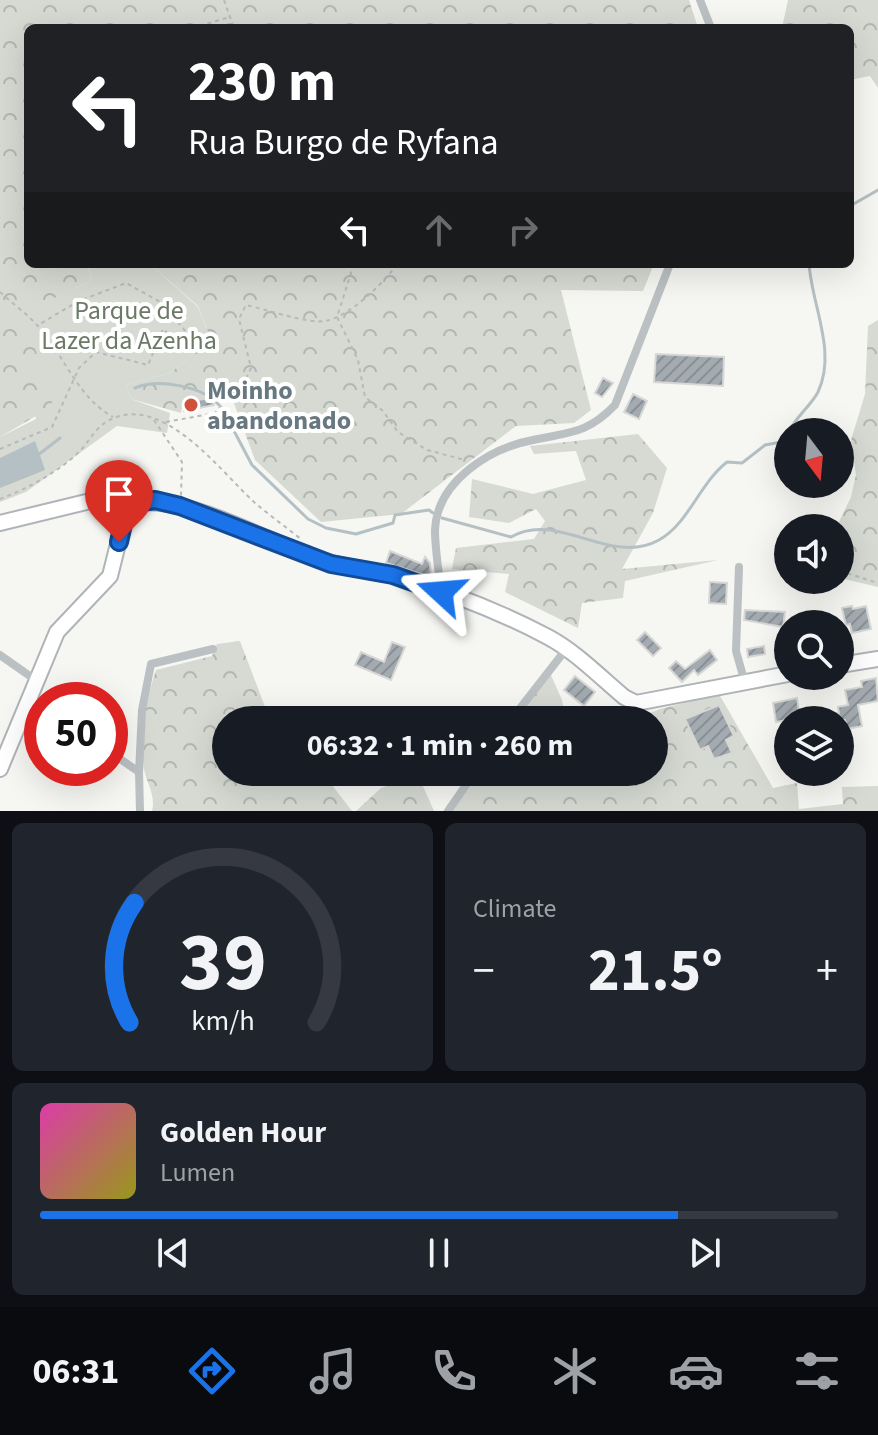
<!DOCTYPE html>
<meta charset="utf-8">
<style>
:root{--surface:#171b24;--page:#20242c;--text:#f1f3f6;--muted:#9ea1a6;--line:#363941;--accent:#1a73e8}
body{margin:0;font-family:"Source Sans 3",sans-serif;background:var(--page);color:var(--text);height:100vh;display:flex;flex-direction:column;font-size:30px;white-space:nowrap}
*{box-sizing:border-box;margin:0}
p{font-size:26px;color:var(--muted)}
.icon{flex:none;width:44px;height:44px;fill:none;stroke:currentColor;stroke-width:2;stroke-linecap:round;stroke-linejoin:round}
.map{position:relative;height:811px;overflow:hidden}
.panel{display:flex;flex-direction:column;gap:12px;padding:12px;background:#0d0f14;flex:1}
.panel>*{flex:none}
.hud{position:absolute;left:24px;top:24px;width:830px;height:244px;border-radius:12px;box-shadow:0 8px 32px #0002;background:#202124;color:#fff;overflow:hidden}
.needle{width:52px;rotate:164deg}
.tools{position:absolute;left:774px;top:418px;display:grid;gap:16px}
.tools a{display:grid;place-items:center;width:80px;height:80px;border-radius:50%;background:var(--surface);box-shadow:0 8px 32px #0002;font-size:40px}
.speed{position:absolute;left:24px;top:682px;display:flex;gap:16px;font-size:40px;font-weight:700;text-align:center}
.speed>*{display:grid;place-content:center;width:104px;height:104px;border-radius:50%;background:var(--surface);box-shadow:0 8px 32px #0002;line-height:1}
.speed .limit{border:12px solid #d22;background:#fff;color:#111}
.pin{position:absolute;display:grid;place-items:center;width:68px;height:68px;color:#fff;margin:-82px -34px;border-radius:50% 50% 50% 0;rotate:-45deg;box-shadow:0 0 8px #0007}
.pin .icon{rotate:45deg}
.me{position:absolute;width:88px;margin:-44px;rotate:289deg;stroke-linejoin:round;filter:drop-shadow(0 0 6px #0008)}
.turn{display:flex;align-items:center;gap:28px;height:168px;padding:0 32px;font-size:36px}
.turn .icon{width:104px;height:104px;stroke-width:2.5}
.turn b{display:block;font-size:56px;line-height:68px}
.lanes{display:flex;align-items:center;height:76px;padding:0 32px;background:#0003;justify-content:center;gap:40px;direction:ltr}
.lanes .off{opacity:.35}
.big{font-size:60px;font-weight:700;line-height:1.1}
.panel .widget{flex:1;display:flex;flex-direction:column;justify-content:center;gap:12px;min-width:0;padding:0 28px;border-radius:12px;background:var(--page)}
.panel .dial{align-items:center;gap:0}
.dial svg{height:208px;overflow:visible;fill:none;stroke:var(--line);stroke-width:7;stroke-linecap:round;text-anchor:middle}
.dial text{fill:var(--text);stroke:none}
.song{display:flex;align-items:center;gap:24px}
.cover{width:96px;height:96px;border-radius:12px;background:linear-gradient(135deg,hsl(320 70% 55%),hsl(60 70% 35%))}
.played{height:8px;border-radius:4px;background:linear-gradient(90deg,var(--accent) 80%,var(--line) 80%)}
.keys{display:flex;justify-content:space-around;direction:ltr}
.heat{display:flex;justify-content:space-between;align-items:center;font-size:44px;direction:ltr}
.panel .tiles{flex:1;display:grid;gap:12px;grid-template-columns:1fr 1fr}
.widget:last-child{grid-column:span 2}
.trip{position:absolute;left:212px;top:706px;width:456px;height:80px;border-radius:40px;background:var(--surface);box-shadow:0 8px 32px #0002;font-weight:700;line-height:80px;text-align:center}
.tabs{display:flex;height:128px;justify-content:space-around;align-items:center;background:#090b0e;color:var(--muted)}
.tabs .icon{width:56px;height:56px}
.tabs .current{color:var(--accent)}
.tabs b{font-size:36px;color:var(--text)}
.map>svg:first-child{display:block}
.green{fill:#d6dad3}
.forest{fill:url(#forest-crowns)}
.water{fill:#b4c0c3}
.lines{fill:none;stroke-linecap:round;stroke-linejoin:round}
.stream{stroke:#b4c0c3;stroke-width:3}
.building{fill:url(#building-hatch);stroke:#d7d7d6;stroke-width:2}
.secondary-casing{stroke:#aeb4b8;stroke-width:18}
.path{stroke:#b6babc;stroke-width:2;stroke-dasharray:4 4;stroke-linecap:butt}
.street{stroke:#bbc0c3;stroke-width:8}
.secondary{stroke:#fff;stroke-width:14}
.route-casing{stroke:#114b97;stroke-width:20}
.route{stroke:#1a73e8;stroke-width:14}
.poi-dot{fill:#cf513a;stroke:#fff;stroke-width:3}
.labels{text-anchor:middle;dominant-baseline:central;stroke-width:8;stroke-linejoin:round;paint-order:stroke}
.park-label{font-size:26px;fill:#6c7966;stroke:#fff}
.poi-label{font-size:26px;font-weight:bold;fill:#687881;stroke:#fff;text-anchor:start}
</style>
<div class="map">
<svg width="878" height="811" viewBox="0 0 878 811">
<defs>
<pattern id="forest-crowns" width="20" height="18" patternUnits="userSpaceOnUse" patternTransform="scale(2)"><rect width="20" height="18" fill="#d6dad3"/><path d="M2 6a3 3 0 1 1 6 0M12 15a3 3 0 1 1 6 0" fill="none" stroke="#b1b6b1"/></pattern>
<pattern id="building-hatch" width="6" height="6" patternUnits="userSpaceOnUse" patternTransform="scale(2)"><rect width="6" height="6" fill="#a3abb0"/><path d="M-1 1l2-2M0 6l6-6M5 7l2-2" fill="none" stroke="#899095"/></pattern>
</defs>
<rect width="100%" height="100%" fill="#f6f6f3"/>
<path class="green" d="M 87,264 L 150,264 L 198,307 L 211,340 L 170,373 L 126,385 L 131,399 L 170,413 L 167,433 L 117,426 L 26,492 L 0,502 L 0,437 L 36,419 L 16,316 L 92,280 Z"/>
<g class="forest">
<path d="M 0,0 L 689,0 L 698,28 L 28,28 L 28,264 L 87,264 L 92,280 L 17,316 L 29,329 L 53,406 L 0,437 Z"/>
<path d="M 788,0 L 878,0 L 878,88 L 870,76 L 850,80 L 850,28 L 782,28 Z"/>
<path d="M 150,264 L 654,264 L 643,291 L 561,290 L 591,410 L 574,423 L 516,426 L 401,514 L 321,522 L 255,460 L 228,387 L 217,397 L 183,402 L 181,413 L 131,399 L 126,385 L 170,373 L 211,340 L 198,306 Z"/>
<path d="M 878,320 L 878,587 L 840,578 L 840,528 L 836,528 L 851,497 L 856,475 L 851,440 L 865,394 L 868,326 Z"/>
<path d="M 638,434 L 667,468 L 653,513 L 622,569 L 718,560 L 625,581 L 623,598 L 582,603 L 578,628 L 505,592 L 509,574 L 452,569 L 456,548 L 534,539 L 545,521 L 536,509 L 509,523 L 469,517 L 472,479 L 533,494 L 586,480 L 576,451 L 534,454 L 530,446 Z"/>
<path d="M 240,641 L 270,720 L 226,720 L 226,772 L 322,772 L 352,811 L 152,811 C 156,796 147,784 144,769 C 139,737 146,700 156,670 L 212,656 L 217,644 Z"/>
<path d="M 550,673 L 562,700 L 566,720 L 517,720 Z"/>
<path d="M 719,694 L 773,788 L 797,783 L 799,809 L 843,804 L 842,787 L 878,786 L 878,811 L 451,811 L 479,772 L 654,772 L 654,720 L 635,720 L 660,709 Z"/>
<path d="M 418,775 L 434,811 L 356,811 L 381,788 Z"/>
</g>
<path class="water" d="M 35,441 L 45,470 L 0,488 L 0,458 Z"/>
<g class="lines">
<g class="stream">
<path d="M 850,206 L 878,190"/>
<path d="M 135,388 C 158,378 202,386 219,405"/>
<path d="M 224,412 L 252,465 L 308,519 L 326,528 L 356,534 L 393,523 L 395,515 L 429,510 L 433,513"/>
<path d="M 789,432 C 796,416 810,407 818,392 C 837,352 812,306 809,264"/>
<path d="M 38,455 L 60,438"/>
<path d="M 442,518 L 511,537 C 558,510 610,567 659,540 C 689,523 699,484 727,462 L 742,463 L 765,445 L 781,442 L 788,434"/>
</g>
</g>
<g class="building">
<path d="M 656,354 L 724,357 L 723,386 L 654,382 Z"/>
<path d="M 603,378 L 613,383 L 602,397 L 595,393 Z"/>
<path d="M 633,394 L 647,401 L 639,419 L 624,412 Z"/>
<path d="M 212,398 L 214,405 L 184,411 L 183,402 Z"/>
<path d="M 390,551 L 422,564 L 425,557 L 430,563 L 431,577 L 386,563 Z"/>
<path d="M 710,582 L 727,583 L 726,604 L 709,603 Z"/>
<path d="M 852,606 L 853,609 L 866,606 L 871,629 L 852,633 L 850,624 L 846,625 L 842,608 Z"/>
<path d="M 745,610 L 785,612 L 783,627 L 744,620 Z"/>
<path d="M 645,632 L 661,648 L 653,656 L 637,640 Z"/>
<path d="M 392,642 L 405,647 L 391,680 L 355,665 L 361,652 L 384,662 Z"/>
<path d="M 764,646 L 765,654 L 748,657 L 747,649 Z"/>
<path d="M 710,650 L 717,660 L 698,675 L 694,670 L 682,682 L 669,668 L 676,661 L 685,669 Z"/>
<path d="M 575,676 L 595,692 L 584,706 L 564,690 Z"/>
<path d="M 876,678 L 878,701 L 858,705 L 862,726 L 847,729 L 845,720 L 821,720 L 821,715 L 839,713 L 838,707 L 848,705 L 845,690 L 862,687 L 861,681 Z"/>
<path d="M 797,698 L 800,718 L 776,722 L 773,703 Z"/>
<path d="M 719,705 L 734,736 L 726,740 L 732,753 L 714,759 L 708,746 L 700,750 L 685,719 Z"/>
</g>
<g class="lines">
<g class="secondary-casing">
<g id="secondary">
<path d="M 0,523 L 115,495 L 135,503"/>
<path d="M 840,665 L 878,659"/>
<path d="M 0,769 L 57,632 L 110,576 L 125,516 L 135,503 C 192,496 264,541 318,559 C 344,568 370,569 395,576 C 446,591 501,612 548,637 C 576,652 599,676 624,697 L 636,703 L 788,674"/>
</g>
</g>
<g class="path">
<path d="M 224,0 L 234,28"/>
<path d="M 192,28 L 230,17"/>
<path d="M 348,264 L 351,273 L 337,317 L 358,360 L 365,397 L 383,411 L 398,432 L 427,450 L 465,460"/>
<path d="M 0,292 C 12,303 27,314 38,326 C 65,356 76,396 113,417"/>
<path d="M 154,420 L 182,462 L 181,496"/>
<path d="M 166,422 L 215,413 L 248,375 L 251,368 L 239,319 L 246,305 C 265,309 308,324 325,321 C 349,317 384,283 397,264"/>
<path d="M 0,449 L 52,427 L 79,368 L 96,352 L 148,365 L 163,329 L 175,340 L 188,343 L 189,336 L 164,304 L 126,283 L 79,301 L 38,325"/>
<path d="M 0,499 C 27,489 58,472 79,452 C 87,444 94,431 103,424 C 158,386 219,470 254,502 C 269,515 286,527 302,540"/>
<path d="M 840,571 L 878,583"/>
</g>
<g class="street">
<path d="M 700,0 L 711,28"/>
<path d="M 739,567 L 736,651 L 745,683"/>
<path d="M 441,592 C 439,572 435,550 435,530 C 437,481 490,448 533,440 C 570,432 587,434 615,405 L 670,264"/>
<path d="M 0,655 L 37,681"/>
<path d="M 511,720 L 567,648"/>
<path d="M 19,722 L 42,727"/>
<path d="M 110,752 L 139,772 L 140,811"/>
<path d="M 139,773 L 142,710 L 151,664 L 213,649"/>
<path d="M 448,811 L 475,772"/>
</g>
<use href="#secondary" class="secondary"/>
</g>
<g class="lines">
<g class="route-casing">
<path id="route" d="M 119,542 L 125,516 L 135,503 L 155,500 L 180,506 L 331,564 L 393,575 L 441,592"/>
</g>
<use href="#route" class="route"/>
</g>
<circle class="poi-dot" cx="191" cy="405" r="8"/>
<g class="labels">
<g class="park-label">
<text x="129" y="310">Parque de<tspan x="129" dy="30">Lazer da Azenha</tspan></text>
</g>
<g class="poi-label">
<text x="207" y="390">Moinho<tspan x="207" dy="30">abandonado</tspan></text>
</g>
</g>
</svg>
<div class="tools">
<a><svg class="needle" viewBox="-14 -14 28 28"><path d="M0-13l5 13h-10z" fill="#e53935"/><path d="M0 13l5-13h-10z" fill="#9ea1a6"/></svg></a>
<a><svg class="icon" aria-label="sound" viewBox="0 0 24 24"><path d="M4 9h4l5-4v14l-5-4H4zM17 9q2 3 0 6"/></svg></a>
<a><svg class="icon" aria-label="search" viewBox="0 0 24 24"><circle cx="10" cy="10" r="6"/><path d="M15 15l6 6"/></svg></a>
<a><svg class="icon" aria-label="layers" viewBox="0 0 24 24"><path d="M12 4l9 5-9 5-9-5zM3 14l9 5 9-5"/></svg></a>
</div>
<div class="speed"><div class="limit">50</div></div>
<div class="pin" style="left:119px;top:542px;background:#d93025"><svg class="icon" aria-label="arrive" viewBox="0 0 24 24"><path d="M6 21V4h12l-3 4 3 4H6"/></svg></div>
<svg class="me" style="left:441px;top:592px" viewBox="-20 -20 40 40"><path d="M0-17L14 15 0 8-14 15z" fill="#1a73e8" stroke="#fff" stroke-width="4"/></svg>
<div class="trip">06:32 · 1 min · 260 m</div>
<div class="hud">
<div class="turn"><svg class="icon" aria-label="left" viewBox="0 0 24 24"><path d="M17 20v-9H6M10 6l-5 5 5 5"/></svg><div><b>230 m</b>Rua Burgo de Ryfana</div></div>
<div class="lanes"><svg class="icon" aria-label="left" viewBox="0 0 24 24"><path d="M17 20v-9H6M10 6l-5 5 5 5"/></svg><svg class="icon off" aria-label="ahead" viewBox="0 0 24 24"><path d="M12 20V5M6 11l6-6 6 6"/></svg><svg class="icon off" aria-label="right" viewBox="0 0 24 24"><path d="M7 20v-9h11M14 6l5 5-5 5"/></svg></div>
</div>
</div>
<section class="panel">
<div class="tiles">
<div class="widget dial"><svg viewBox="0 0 100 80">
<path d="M14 69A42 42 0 1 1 86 69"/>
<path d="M14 69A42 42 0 0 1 16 23" stroke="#1a73e8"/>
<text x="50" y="56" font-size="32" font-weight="700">39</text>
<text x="50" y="72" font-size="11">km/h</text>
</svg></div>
<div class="widget"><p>Climate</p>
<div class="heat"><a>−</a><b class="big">21.5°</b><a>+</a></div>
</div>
<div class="widget">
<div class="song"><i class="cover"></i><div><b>Golden Hour</b><p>Lumen</p></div></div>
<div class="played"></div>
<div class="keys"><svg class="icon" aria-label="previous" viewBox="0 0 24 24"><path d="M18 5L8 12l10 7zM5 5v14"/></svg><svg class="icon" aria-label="pause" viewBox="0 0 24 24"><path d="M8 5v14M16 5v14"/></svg><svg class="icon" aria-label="next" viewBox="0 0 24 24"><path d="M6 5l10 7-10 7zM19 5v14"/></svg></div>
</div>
</div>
</section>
<nav class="tabs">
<b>06:31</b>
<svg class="icon current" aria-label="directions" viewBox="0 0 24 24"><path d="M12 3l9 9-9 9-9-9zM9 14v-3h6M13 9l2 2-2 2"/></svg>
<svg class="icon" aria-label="music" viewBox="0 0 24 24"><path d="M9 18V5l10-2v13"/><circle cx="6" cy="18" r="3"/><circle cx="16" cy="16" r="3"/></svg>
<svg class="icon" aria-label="phone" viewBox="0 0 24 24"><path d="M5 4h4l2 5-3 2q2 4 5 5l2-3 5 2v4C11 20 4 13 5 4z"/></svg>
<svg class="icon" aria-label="climate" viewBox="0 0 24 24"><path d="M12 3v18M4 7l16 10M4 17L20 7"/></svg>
<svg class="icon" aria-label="car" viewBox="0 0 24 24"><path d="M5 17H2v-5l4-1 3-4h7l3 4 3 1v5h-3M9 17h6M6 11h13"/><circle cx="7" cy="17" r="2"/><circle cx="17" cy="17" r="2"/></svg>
<svg class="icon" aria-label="filters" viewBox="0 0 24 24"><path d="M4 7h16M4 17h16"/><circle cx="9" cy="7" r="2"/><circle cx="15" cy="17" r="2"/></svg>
</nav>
